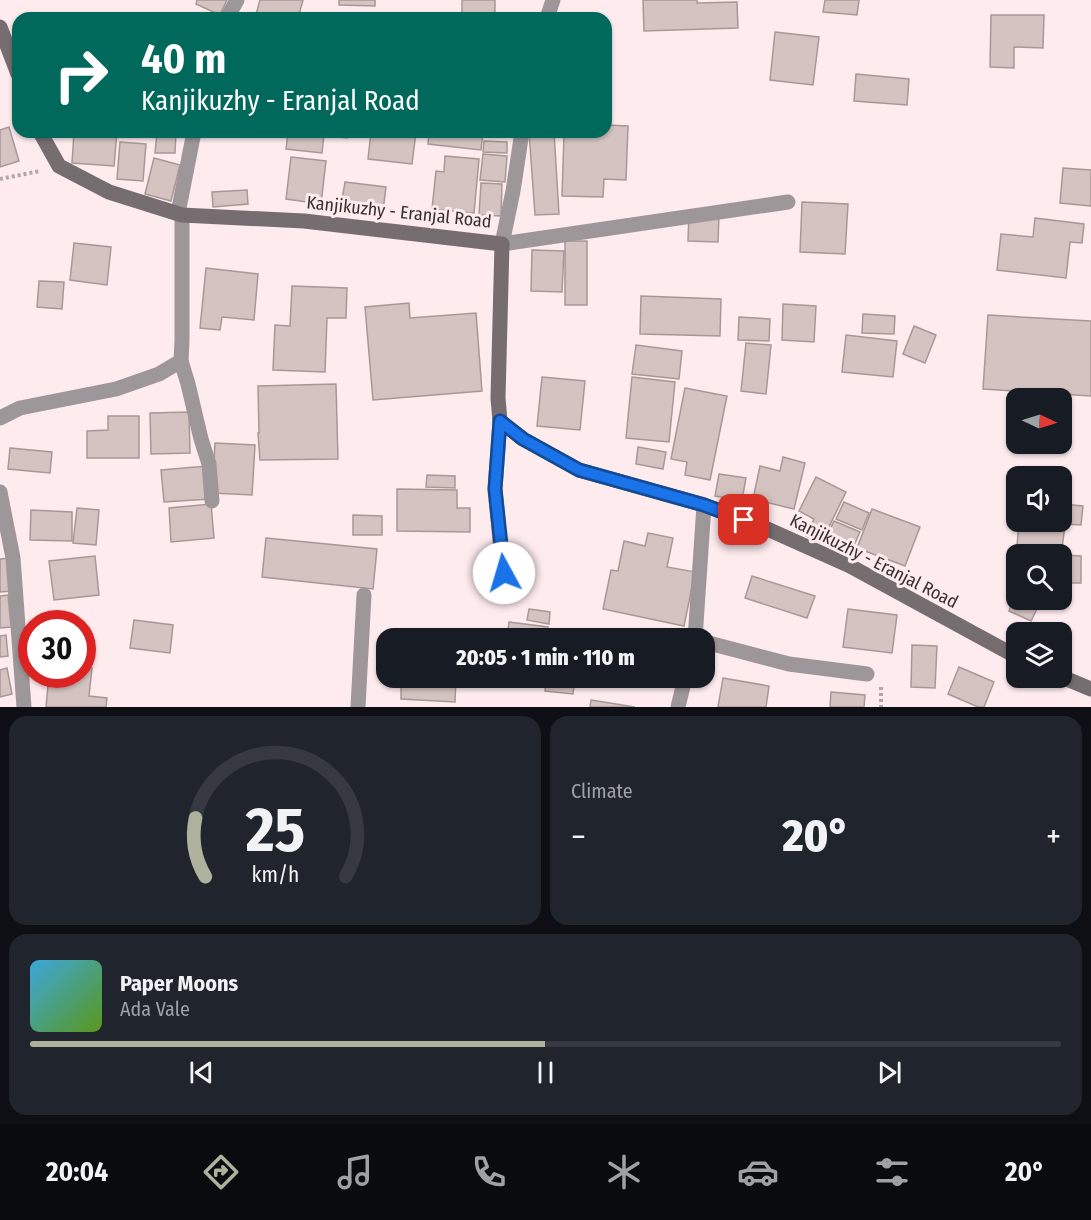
<!DOCTYPE html>
<meta charset="utf-8">
<style>
:root{--surface:#171b24;--page:#20242c;--text:#f1f3f6;--muted:#9ea1a6;--line:#363941;--accent:#aeb19c}
body{margin:0;font-family:"Fira Sans Condensed",sans-serif;background:var(--page);color:var(--text);height:100vh;display:flex;flex-direction:column;font-size:22px;white-space:nowrap}
*{box-sizing:border-box;margin:0}
p{font-size:20px;color:var(--muted)}
.icon{flex:none;width:33px;height:33px;fill:none;stroke:currentColor;stroke-width:2;stroke-linecap:round;stroke-linejoin:round}
.map{position:relative;height:707px;overflow:hidden}
.panel{display:flex;flex-direction:column;gap:9px;padding:9px;background:#0d0f14;flex:1}
.panel>*{flex:none}
.top-card{position:absolute;left:12px;top:12px;width:600px;height:126px;border-radius:18px;box-shadow:0 2px 4px #0004;background:#00695c;color:#fff;overflow:hidden}
.needle{width:39px;rotate:94deg}
.controls{position:absolute;left:1006px;top:388px;display:grid;gap:12px}
.controls a{display:grid;place-items:center;width:66px;height:66px;border-radius:12px;background:var(--surface);box-shadow:0 2px 4px #0004;font-size:30px}
.speed{position:absolute;left:18px;top:610px;display:flex;gap:12px;font-size:30px;font-weight:700;text-align:center}
.speed>*{display:grid;place-content:center;width:78px;height:78px;border-radius:50%;background:var(--surface);box-shadow:0 2px 4px #0004;line-height:1}
.speed .limit{border:9px solid #d22;background:#fff;color:#111}
.pin{position:absolute;display:grid;place-items:center;width:51px;height:51px;color:#fff;margin:-26px;border-radius:12px;box-shadow:0 3px 9px #0006}
.me{position:absolute;width:66px;margin:-33px;rotate:354deg;stroke-linejoin:round;filter:drop-shadow(0 0 4px #0008)}
.turn{display:flex;align-items:center;gap:21px;height:126px;padding:0 30px;font-size:27px}
.turn .icon{width:78px;height:78px;stroke-width:2.5}
.turn b{display:block;font-size:42px;line-height:51px}
.big{font-size:45px;font-weight:800;line-height:1.1}
.panel .tile{flex:1;display:flex;flex-direction:column;justify-content:center;gap:9px;min-width:0;padding:0 21px;border-radius:18px;background:var(--page)}
.panel .dial{align-items:center;gap:0}
.dial svg{height:156px;overflow:visible;fill:none;stroke:var(--line);stroke-width:7;stroke-linecap:round;text-anchor:middle}
.dial text{fill:var(--text);stroke:none}
.song{display:flex;align-items:center;gap:18px}
.cover{width:72px;height:72px;border-radius:9px;background:linear-gradient(135deg,hsl(200 70% 55%),hsl(90 70% 35%))}
.played{height:6px;border-radius:3px;background:linear-gradient(90deg,var(--accent) 50%,var(--line) 50%)}
.keys{display:flex;justify-content:space-around;direction:ltr}
.heat{display:flex;justify-content:space-between;align-items:center;font-size:33px;direction:ltr}
.panel .tiles{flex:1;display:grid;gap:9px;grid-template-columns:1fr 1fr}
.tile:last-child{grid-column:span 2}
.trip{position:absolute;left:376px;top:628px;width:339px;height:60px;border-radius:18px;background:var(--surface);box-shadow:0 2px 4px #0004;font-weight:800;line-height:60px;text-align:center}
.tab-bar{display:flex;height:96px;justify-content:space-around;align-items:center;background:#090b0e;color:var(--muted)}
.tab-bar .icon{width:42px;height:42px}
.tab-bar .active{color:var(--accent)}
.tab-bar b{font-size:27px;color:var(--text)}
.map>svg:first-child{display:block}
.building{fill:#d4c3c0;stroke:#a89895;stroke-width:1.5}
.lines{fill:none;stroke-linecap:round;stroke-linejoin:round}
.path{stroke:#b2a5a7;stroke-width:4;stroke-dasharray:3 3;stroke-linecap:butt}
.minor{stroke:#9e979a;stroke-width:15}
.secondary{stroke:#766d71;stroke-width:15}
.route-casing{stroke:#114b97;stroke-width:15}
.route{stroke:#1a73e8;stroke-width:10}
.labels{text-anchor:middle;dominant-baseline:central;stroke-width:6;stroke-linejoin:round;paint-order:stroke}
.street-label{font-size:18px;fill:#373132;stroke:#fdebee}
</style>
<div class="map">
<svg width="1091" height="707" viewBox="0 0 1091 707">
<rect width="100%" height="100%" fill="#fdebee"/>
<g class="building">
<path d="M 197,0 L 227,0 L 220,15 L 196,4 Z"/>
<path d="M 260,0 L 303,0 L 298,18 L 255,18 Z"/>
<path d="M 339,0 L 375,0 L 375,6 L 339,5 Z"/>
<rect x="462" y="0" width="33" height="18"/>
<path d="M 643,0 L 697,0 L 697,3 L 737,2 L 738,28 L 644,31 Z"/>
<path d="M 825,0 L 859,0 L 857,15 L 823,12 Z"/>
<path d="M 991,15 L 1044,15 L 1043,48 L 1014,47 L 1014,68 L 990,67 Z"/>
<path d="M 775,32 L 819,37 L 813,85 L 770,80 Z"/>
<path d="M 856,74 L 909,79 L 907,105 L 854,101 Z"/>
<path d="M 606,125 L 628,126 L 626,180 L 604,179 L 603,197 L 562,196 L 564,135 L 594,136 L 594,132 L 606,132 Z"/>
<path d="M 9,127 L 19,161 L 0,167 L 0,130 Z"/>
<path d="M 74,132 L 117,132 L 114,166 L 72,163 Z"/>
<rect x="125" y="132" width="24" height="5"/>
<path d="M 157,132 L 176,132 L 175,153 L 155,153 Z"/>
<path d="M 288,132 L 347,132 L 347,138 L 324,135 L 322,153 L 286,149 Z"/>
<path d="M 371,132 L 416,132 L 412,164 L 368,159 Z"/>
<path d="M 429,132 L 483,132 L 481,150 L 428,144 Z"/>
<path d="M 529,132 L 554,132 L 559,214 L 535,215 Z"/>
<path d="M 484,141 L 507,142 L 507,153 L 483,152 Z"/>
<path d="M 120,142 L 146,144 L 143,181 L 117,179 Z"/>
<path d="M 483,154 L 507,156 L 505,182 L 480,180 Z"/>
<path d="M 445,156 L 479,159 L 474,213 L 432,209 L 436,171 L 444,172 Z"/>
<path d="M 291,157 L 326,161 L 321,204 L 286,199 Z"/>
<path d="M 154,158 L 180,165 L 171,201 L 145,194 Z"/>
<path d="M 1063,168 L 1091,170 L 1091,206 L 1060,203 Z"/>
<path d="M 345,182 L 386,187 L 383,211 L 341,205 Z"/>
<path d="M 481,183 L 502,184 L 501,216 L 479,215 Z"/>
<path d="M 247,190 L 248,204 L 213,207 L 212,192 Z"/>
<path d="M 802,202 L 848,204 L 845,254 L 800,252 Z"/>
<path d="M 689,213 L 719,214 L 718,242 L 688,241 Z"/>
<path d="M 1035,218 L 1084,224 L 1082,243 L 1070,242 L 1066,278 L 997,270 L 1001,234 L 1033,237 Z"/>
<rect x="565" y="241" width="22" height="64"/>
<path d="M 74,243 L 111,247 L 107,285 L 70,280 Z"/>
<path d="M 532,250 L 564,251 L 562,292 L 531,291 Z"/>
<path d="M 206,268 L 258,274 L 254,320 L 222,317 L 220,330 L 200,328 Z"/>
<path d="M 39,281 L 64,282 L 62,309 L 37,307 Z"/>
<path d="M 292,286 L 347,288 L 346,318 L 327,318 L 325,372 L 273,370 L 275,325 L 290,326 Z"/>
<path d="M 641,296 L 721,299 L 720,336 L 640,334 Z"/>
<path d="M 409,303 L 410,318 L 476,313 L 482,391 L 373,400 L 365,307 Z"/>
<path d="M 783,304 L 816,306 L 814,342 L 782,340 Z"/>
<path d="M 863,314 L 895,316 L 894,334 L 862,333 Z"/>
<path d="M 988,315 L 1091,321 L 1091,396 L 983,389 Z"/>
<path d="M 739,317 L 770,319 L 769,341 L 738,340 Z"/>
<path d="M 914,326 L 936,335 L 925,363 L 903,354 Z"/>
<path d="M 846,335 L 897,341 L 893,377 L 842,372 Z"/>
<path d="M 746,343 L 771,345 L 766,394 L 741,391 Z"/>
<path d="M 636,345 L 682,351 L 679,379 L 632,374 Z"/>
<path d="M 542,377 L 585,381 L 580,430 L 537,426 Z"/>
<path d="M 632,377 L 675,382 L 669,442 L 626,438 Z"/>
<path d="M 336,384 L 338,459 L 260,460 L 258,433 L 259,433 L 258,386 Z"/>
<path d="M 685,388 L 727,396 L 710,480 L 685,475 L 687,462 L 671,459 Z"/>
<path d="M 189,412 L 190,453 L 151,454 L 150,413 Z"/>
<path d="M 108,416 L 139,416 L 139,458 L 87,458 L 87,431 L 108,430 Z"/>
<path d="M 215,443 L 255,445 L 252,495 L 212,493 Z"/>
<path d="M 638,447 L 666,452 L 663,469 L 636,464 Z"/>
<path d="M 10,448 L 52,452 L 50,473 L 8,469 Z"/>
<path d="M 783,457 L 805,463 L 794,509 L 753,499 L 760,466 L 780,471 Z"/>
<path d="M 207,466 L 210,499 L 164,502 L 161,470 Z"/>
<path d="M 719,474 L 746,478 L 742,500 L 715,496 Z"/>
<path d="M 427,475 L 455,476 L 455,488 L 426,487 Z"/>
<path d="M 816,477 L 846,492 L 821,543 L 806,536 L 814,519 L 799,511 Z"/>
<path d="M 397,489 L 457,490 L 457,508 L 470,508 L 470,532 L 397,531 Z"/>
<path d="M 1011,499 L 1017,500 L 1017,521 L 1009,521 Z"/>
<path d="M 844,502 L 869,513 L 862,530 L 836,519 Z"/>
<path d="M 211,504 L 214,538 L 171,542 L 169,508 Z"/>
<path d="M 1062,504 L 1083,506 L 1081,525 L 1065,524 L 1062,550 L 1017,546 L 1019,522 L 1062,522 Z"/>
<path d="M 77,508 L 99,510 L 96,545 L 73,543 Z"/>
<path d="M 872,509 L 920,527 L 905,566 L 857,548 Z"/>
<path d="M 31,510 L 72,512 L 72,541 L 30,540 Z"/>
<path d="M 353,515 L 382,516 L 382,535 L 353,535 Z"/>
<path d="M 834,521 L 860,532 L 850,554 L 824,542 Z"/>
<path d="M 648,533 L 673,538 L 667,567 L 695,572 L 684,626 L 603,609 L 611,570 L 618,571 L 624,541 L 645,546 Z"/>
<path d="M 266,538 L 377,549 L 373,589 L 262,577 Z"/>
<path d="M 1063,555 L 1081,556 L 1081,583 L 1063,583 Z"/>
<path d="M 95,556 L 99,595 L 54,600 L 49,561 Z"/>
<path d="M 10,558 L 11,591 L 0,592 L 0,559 Z"/>
<path d="M 1008,572 L 1017,572 L 1017,598 L 1007,598 Z"/>
<path d="M 752,576 L 815,596 L 807,618 L 745,598 Z"/>
<path d="M 8,595 L 11,627 L 0,628 L 0,596 Z"/>
<path d="M 1013,599 L 1037,609 L 1031,621 L 1009,611 Z"/>
<path d="M 529,609 L 550,612 L 549,624 L 527,620 Z"/>
<path d="M 848,609 L 897,615 L 892,653 L 843,647 Z"/>
<path d="M 134,620 L 173,625 L 170,653 L 130,648 Z"/>
<path d="M 509,622 L 548,627 L 547,639 L 507,639 Z"/>
<path d="M 6,635 L 8,656 L 0,657 L 0,636 Z"/>
<path d="M 912,645 L 937,646 L 935,688 L 911,687 Z"/>
<path d="M 82,667 L 92,668 L 89,696 L 107,698 L 106,707 L 46,707 L 49,675 L 82,675 Z"/>
<path d="M 959,667 L 994,682 L 984,707 L 978,707 L 948,694 Z"/>
<path d="M 7,668 L 12,694 L 0,697 L 0,670 Z"/>
<path d="M 401,678 L 456,678 L 455,702 L 401,699 Z"/>
<path d="M 546,678 L 575,678 L 573,694 L 545,691 Z"/>
<path d="M 723,678 L 769,686 L 766,707 L 718,707 Z"/>
<path d="M 831,692 L 865,695 L 864,707 L 830,707 Z"/>
<path d="M 591,700 L 635,707 L 590,707 Z"/>
</g>
<g class="lines">
<g class="path">
<path d="M 0,179 L 40,171"/>
<path d="M 881,687 L 881,707"/>
</g>
<g class="minor">
<path d="M 227,18 L 237,0"/>
<path d="M 547,18 L 553,0"/>
<path d="M 522,132 L 513,191 L 502,244 L 788,202"/>
<path d="M 178,213 L 194,132"/>
<path d="M 181,361 L 188,384 L 201,439 L 209,464 L 212,501"/>
<path d="M 0,418 L 20,408 L 116,389 L 159,374 L 181,361 L 182,341 L 182,215"/>
<path d="M 500,421 L 495,489 L 503,573"/>
<path d="M 0,492 L 13,558 L 24,707"/>
<path d="M 695,639 L 704,505"/>
<path d="M 705,642 L 789,664 L 867,674"/>
<path d="M 358,707 L 364,595"/>
<path d="M 678,707 L 685,678"/>
</g>
<g class="secondary">
<path d="M 0,27 L 18,74"/>
<path d="M 40,132 L 59,166 L 109,192 L 182,215 L 304,221 L 502,244 L 498,398 L 500,421 L 523,439 L 579,470 L 704,505 L 763,527 L 850,566 L 1017,657"/>
<path d="M 1062,677 L 1091,689"/>
</g>
</g>
<g class="lines">
<g class="route-casing">
<path id="route" d="M 504,573 L 495,489 L 500,421 L 523,439 L 579,470 L 704,505 L 744,520"/>
</g>
<use href="#route" class="route"/>
</g>
<g class="labels">
<g class="street-label">
<text transform="translate(399 212) rotate(6)">Kanjikuzhy - Eranjal Road</text>
<text transform="translate(874 561) rotate(27)">Kanjikuzhy - Eranjal Road</text>
</g>
</g>
</svg>
<div class="controls">
<a><svg class="needle" viewBox="-14 -14 28 28"><path d="M0-13l5 13h-10z" fill="#e53935"/><path d="M0 13l5-13h-10z" fill="#9ea1a6"/></svg></a>
<a><svg class="icon" aria-label="sound" viewBox="0 0 24 24"><path d="M4 9h4l5-4v14l-5-4H4zM17 9q2 3 0 6"/></svg></a>
<a><svg class="icon" aria-label="search" viewBox="0 0 24 24"><circle cx="10" cy="10" r="6"/><path d="M15 15l6 6"/></svg></a>
<a><svg class="icon" aria-label="layers" viewBox="0 0 24 24"><path d="M12 4l9 5-9 5-9-5zM3 14l9 5 9-5"/></svg></a>
</div>
<div class="speed"><div class="limit">30</div></div>
<div class="pin" style="left:744px;top:520px;background:#d93025"><svg class="icon" aria-label="arrive" viewBox="0 0 24 24"><path d="M6 21V4h12l-3 4 3 4H6"/></svg></div>
<svg class="me" style="left:504px;top:573px" viewBox="-20 -20 40 40"><circle r="19" fill="#fff"/><path d="M0-13L10 11 0 6-10 11z" fill="#1a73e8"/></svg>
<div class="trip">20:05 · 1 min · 110 m</div>
<div class="top-card">
<div class="turn"><svg class="icon" aria-label="right" viewBox="0 0 24 24"><path d="M7 20v-9h11M14 6l5 5-5 5"/></svg><div><b>40 m</b>Kanjikuzhy - Eranjal Road</div></div>
</div>
</div>
<section class="panel">
<div class="tiles">
<div class="tile dial"><svg viewBox="0 0 100 80">
<path d="M14 69A42 42 0 1 1 86 69"/>
<path d="M14 69A42 42 0 0 1 9 39" stroke="#aeb19c"/>
<text x="50" y="56" font-size="32" font-weight="700">25</text>
<text x="50" y="72" font-size="11">km/h</text>
</svg></div>
<div class="tile"><p>Climate</p>
<div class="heat"><a>−</a><b class="big">20°</b><a>+</a></div>
</div>
<div class="tile">
<div class="song"><i class="cover"></i><div><b>Paper Moons</b><p>Ada Vale</p></div></div>
<div class="played"></div>
<div class="keys"><svg class="icon" aria-label="previous" viewBox="0 0 24 24"><path d="M18 5L8 12l10 7zM5 5v14"/></svg><svg class="icon" aria-label="pause" viewBox="0 0 24 24"><path d="M8 5v14M16 5v14"/></svg><svg class="icon" aria-label="next" viewBox="0 0 24 24"><path d="M6 5l10 7-10 7zM19 5v14"/></svg></div>
</div>
</div>
</section>
<nav class="tab-bar">
<b>20:04</b>
<svg class="icon active" aria-label="directions" viewBox="0 0 24 24"><path d="M12 3l9 9-9 9-9-9zM9 14v-3h6M13 9l2 2-2 2"/></svg>
<svg class="icon" aria-label="music" viewBox="0 0 24 24"><path d="M9 18V5l10-2v13"/><circle cx="6" cy="18" r="3"/><circle cx="16" cy="16" r="3"/></svg>
<svg class="icon" aria-label="phone" viewBox="0 0 24 24"><path d="M5 4h4l2 5-3 2q2 4 5 5l2-3 5 2v4C11 20 4 13 5 4z"/></svg>
<svg class="icon" aria-label="climate" viewBox="0 0 24 24"><path d="M12 3v18M4 7l16 10M4 17L20 7"/></svg>
<svg class="icon" aria-label="car" viewBox="0 0 24 24"><path d="M5 17H2v-5l4-1 3-4h7l3 4 3 1v5h-3M9 17h6M6 11h13"/><circle cx="7" cy="17" r="2"/><circle cx="17" cy="17" r="2"/></svg>
<svg class="icon" aria-label="filters" viewBox="0 0 24 24"><path d="M4 7h16M4 17h16"/><circle cx="9" cy="7" r="2"/><circle cx="15" cy="17" r="2"/></svg>
<b>20°</b>
</nav>
